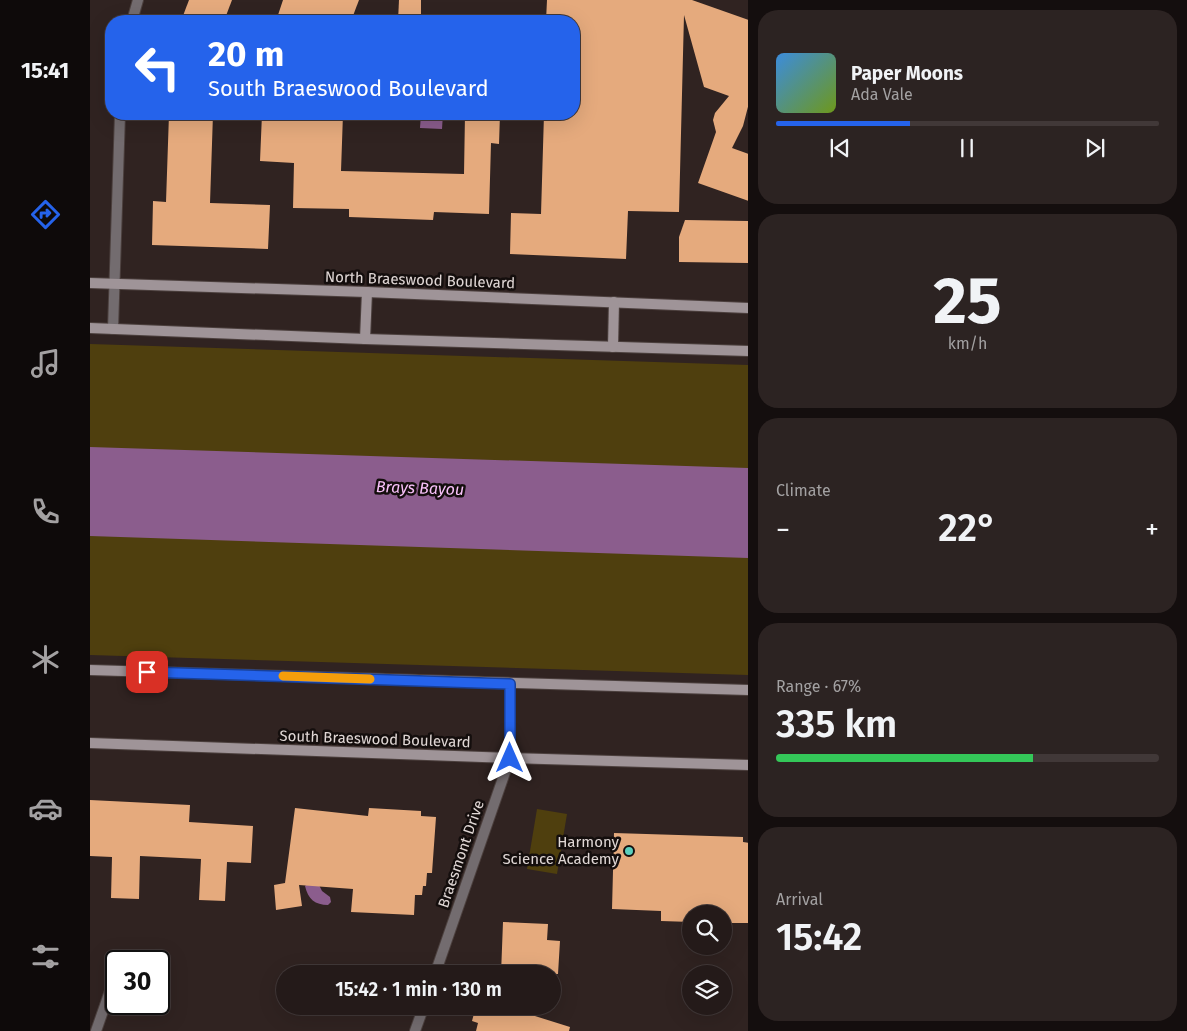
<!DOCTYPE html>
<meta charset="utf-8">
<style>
:root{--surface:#241a19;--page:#2c2322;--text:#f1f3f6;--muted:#a3a1a2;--line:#413838;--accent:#2563eb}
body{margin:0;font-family:"Fira Sans",sans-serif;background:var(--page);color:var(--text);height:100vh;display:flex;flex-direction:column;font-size:19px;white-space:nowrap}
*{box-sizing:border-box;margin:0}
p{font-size:16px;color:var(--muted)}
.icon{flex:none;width:28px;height:28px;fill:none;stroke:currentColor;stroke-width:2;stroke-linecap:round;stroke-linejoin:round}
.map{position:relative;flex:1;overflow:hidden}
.drawer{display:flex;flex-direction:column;gap:10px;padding:10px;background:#140e0e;width:439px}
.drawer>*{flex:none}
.guide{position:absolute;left:15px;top:15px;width:475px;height:105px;border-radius:20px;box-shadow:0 5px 20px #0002,0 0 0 1px var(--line);background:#2563eb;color:#fff;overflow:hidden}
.buttons{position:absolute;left:592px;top:905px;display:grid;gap:10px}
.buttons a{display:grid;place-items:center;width:50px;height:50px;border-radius:50%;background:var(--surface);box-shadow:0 5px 20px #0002,0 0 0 1px var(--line);font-size:25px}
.speed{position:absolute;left:15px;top:950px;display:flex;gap:10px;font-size:25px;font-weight:700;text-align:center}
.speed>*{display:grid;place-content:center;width:65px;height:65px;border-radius:50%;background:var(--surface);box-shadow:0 5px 20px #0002,0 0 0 1px var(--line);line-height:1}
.speed .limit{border:2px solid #111;border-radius:8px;background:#fff;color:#111}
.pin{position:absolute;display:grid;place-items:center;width:42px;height:42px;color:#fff;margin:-21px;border-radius:10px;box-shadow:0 2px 8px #0006}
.me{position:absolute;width:55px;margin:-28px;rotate:0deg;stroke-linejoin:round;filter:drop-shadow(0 0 4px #0008)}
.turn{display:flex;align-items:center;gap:18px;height:105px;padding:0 20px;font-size:22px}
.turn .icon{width:65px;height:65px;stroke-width:2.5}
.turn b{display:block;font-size:35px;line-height:42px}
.big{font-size:38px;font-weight:600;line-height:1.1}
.drawer .tile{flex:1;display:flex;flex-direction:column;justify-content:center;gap:8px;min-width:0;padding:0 18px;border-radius:20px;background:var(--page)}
.drawer .dial{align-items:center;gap:0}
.dial b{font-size:65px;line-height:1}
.song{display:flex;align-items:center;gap:15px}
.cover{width:60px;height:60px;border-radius:8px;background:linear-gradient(135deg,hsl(210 70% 55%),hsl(80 70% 35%))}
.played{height:5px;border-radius:2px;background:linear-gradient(90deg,var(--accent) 35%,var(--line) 35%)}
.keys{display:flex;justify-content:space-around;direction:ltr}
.heat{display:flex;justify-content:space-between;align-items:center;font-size:28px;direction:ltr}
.charge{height:8px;border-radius:4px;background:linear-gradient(90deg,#34c759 67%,var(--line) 0)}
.trip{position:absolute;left:186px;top:965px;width:285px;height:50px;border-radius:25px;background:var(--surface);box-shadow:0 5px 20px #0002,0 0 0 1px var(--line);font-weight:600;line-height:50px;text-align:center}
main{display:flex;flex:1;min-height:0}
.dock{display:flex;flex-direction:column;width:90px;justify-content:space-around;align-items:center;background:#0e0a0a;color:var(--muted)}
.dock .icon{width:35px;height:35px}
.dock .current{color:var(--accent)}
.dock b{font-size:22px;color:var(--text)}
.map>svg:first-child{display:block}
.green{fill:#4f3f0e}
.water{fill:#8b5d8d}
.building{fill:#e5aa7d}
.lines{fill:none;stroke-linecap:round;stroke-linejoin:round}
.street-casing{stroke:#4c403e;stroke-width:12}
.secondary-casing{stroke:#4c403e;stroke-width:12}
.street{stroke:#736c6f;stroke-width:10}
.secondary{stroke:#9f9498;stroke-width:10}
.route-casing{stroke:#184099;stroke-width:12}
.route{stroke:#2563eb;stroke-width:9}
.slow{stroke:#f59e0b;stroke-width:9}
.poi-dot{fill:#5acebd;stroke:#140e0d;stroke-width:2}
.labels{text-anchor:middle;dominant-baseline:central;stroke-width:5;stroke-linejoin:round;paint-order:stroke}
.street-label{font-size:15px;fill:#e0d7d5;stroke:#140e0d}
.poi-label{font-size:15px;fill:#e0d7d5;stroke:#140e0d;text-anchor:end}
.water-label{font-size:16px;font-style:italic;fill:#f9c1fa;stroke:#140e0d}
</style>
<main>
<nav class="dock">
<b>15:41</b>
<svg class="icon current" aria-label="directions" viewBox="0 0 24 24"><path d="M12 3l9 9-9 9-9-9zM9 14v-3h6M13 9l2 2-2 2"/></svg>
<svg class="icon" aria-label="music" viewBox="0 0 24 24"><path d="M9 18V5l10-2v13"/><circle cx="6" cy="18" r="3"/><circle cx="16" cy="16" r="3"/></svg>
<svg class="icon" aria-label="phone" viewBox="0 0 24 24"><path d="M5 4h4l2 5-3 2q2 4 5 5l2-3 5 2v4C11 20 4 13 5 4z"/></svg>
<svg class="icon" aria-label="climate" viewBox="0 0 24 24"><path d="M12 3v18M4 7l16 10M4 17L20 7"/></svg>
<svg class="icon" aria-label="car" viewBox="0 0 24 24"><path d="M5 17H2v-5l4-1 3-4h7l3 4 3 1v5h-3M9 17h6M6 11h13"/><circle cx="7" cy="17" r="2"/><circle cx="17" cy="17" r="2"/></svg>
<svg class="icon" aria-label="filters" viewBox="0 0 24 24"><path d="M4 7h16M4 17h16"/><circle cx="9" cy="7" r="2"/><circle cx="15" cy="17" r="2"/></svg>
</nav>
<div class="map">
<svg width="659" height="1031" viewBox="0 0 659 1031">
<rect width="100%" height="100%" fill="#302321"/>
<g class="green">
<path d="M 0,344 L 658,365 L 658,675 L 0,655 Z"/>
<path d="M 447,809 L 477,814 L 467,874 L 437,869 Z"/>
</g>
<g class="water">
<path d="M 331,114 L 353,114 L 352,129 L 330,128 Z"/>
<path d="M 0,447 L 658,468 L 658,558 L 0,536 Z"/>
<path d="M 228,883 L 232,891 L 240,897 L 241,902 L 238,905 C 225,905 218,899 215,886 L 217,884 Z"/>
</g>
<g class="building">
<path d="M 99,0 L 142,0 L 134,21 L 91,21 Z"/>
<path d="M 193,0 L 269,0 L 261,21 L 186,21 Z"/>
<path d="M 309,0 L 331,0 L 331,21 L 308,21 Z"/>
<path d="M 457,0 L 602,0 L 659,20 L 659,103 L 653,126 L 642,148 L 659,154 L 659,201 L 608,183 L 626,132 L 623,120 L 625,113 L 639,96 L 614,87 L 594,15 L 589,212 L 538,211 L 536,259 L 420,254 L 421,213 L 451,214 L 454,114 L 484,114 L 486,27 L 484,26 L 484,21 L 456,21 Z"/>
<path d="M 79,114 L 123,114 L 120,203 L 180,205 L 178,249 L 62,245 L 63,201 L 76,202 Z"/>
<path d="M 172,114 L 253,114 L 251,171 L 374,174 L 375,114 L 410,114 L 409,144 L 401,143 L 399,214 L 344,212 L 343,220 L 259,217 L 259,209 L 203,208 L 204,163 L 170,161 Z"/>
<path d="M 595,220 L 659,221 L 659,263 L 589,262 L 589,237 Z"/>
<path d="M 0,800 L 100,805 L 99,822 L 163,826 L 161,863 L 137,862 L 135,901 L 109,900 L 111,859 L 50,856 L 49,899 L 21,898 L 22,857 L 0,856 Z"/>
<path d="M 205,808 L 278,816 L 279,808 L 331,811 L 331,816 L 346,817 L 342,873 L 337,873 L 336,886 L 333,886 L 332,895 L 325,895 L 324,915 L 261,912 L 263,889 L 209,885 L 212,906 L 186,910 L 184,885 L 195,883 Z"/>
<path d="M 524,833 L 653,837 L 653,842 L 659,843 L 659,923 L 634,923 L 634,914 L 601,914 L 601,922 L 571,921 L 571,911 L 522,909 Z"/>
<path d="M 413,922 L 458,924 L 457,940 L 470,941 L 468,974 L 411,974 Z"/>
<path d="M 386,1006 L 413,1006 L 480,1027 L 479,1031 L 386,1031 L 388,1023 L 382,1021 Z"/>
</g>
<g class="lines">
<g class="street-casing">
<g id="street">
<path d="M 42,21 L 48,0"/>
<path d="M 23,329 L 30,114"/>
<path d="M 345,974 L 420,758 L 420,684"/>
<path d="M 6,1031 L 20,991"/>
<path d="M 325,1031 L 334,1006"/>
</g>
</g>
<g class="secondary-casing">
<g id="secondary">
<path d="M 0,283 L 277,292 L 659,308"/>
<path d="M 0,328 L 275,339 L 659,351"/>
<path d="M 275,339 L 277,292"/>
<path d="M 523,347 L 524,302"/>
<path d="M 0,670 L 659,690"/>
<path d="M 0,743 L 420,758 L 659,765"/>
</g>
</g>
<use href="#street" class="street"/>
<use href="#secondary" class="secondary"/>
</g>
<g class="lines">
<g class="route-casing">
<path id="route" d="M 57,672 L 420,684 L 420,758"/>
</g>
<use href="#route" class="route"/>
<path class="slow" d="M 193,676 L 280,679"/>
</g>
<circle class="poi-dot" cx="539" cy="851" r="5"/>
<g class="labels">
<g class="street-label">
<text transform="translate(330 280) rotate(2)">North Braeswood Boulevard</text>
<text transform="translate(285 739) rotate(2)">South Braeswood Boulevard</text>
<text transform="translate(371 854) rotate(-71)">Braesmont Drive</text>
</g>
<g class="poi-label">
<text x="529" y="842">Harmony<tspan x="529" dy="17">Science Academy</tspan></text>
</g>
<g class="water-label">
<text transform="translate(330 488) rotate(2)">Brays Bayou</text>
</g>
</g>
</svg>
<div class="buttons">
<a><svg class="icon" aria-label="search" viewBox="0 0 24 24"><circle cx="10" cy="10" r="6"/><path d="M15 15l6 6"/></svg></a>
<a><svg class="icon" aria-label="layers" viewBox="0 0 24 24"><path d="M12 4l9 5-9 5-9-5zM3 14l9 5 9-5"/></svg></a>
</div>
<div class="speed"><div class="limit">30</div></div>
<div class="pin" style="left:57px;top:672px;background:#d93025"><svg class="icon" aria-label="arrive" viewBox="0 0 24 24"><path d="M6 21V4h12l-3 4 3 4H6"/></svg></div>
<svg class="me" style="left:420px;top:758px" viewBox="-20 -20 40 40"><path d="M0-17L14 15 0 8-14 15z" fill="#2563eb" stroke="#fff" stroke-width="4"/></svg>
<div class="trip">15:42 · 1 min · 130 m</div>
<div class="guide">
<div class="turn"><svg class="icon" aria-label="left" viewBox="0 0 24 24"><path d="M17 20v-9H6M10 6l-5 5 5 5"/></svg><div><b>20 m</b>South Braeswood Boulevard</div></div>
</div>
</div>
<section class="drawer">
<div class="tile">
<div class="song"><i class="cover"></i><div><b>Paper Moons</b><p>Ada Vale</p></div></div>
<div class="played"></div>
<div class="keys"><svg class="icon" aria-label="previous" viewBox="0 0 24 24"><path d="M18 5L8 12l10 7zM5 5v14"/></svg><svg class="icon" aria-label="pause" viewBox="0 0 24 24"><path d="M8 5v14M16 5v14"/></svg><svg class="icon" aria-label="next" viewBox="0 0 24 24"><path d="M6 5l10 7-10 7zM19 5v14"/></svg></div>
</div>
<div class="tile dial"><b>25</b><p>km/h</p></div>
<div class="tile"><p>Climate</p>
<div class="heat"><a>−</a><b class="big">22°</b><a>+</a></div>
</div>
<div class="tile"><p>Range · 67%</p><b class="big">335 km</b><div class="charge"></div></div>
<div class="tile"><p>Arrival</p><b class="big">15:42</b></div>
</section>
</main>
